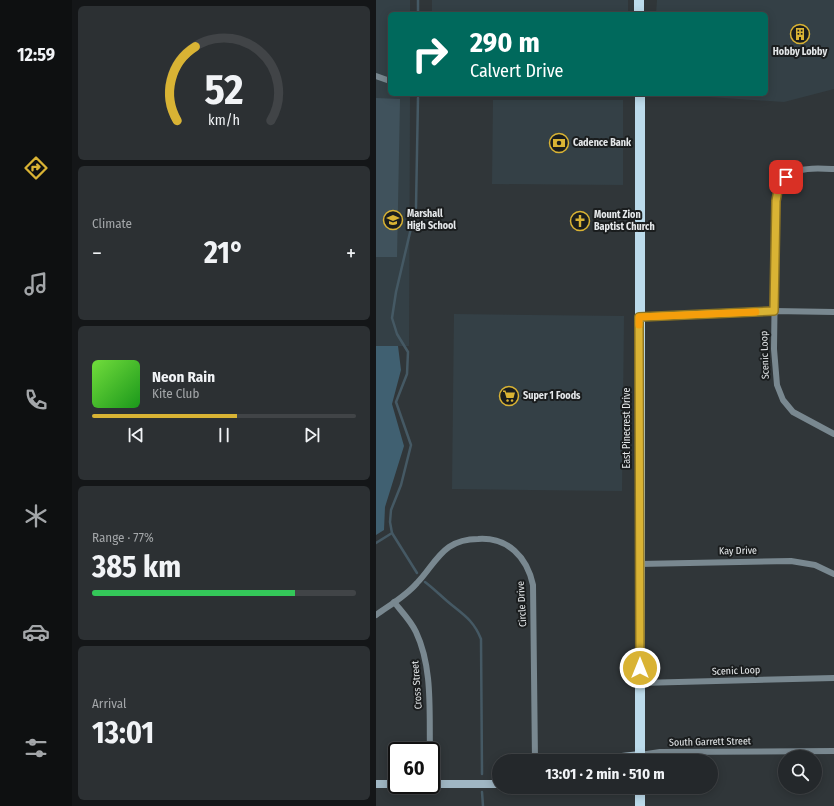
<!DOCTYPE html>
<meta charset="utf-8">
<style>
:root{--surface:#24282b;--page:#2c3033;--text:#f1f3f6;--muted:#a3a6a9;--line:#414447;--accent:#d9b334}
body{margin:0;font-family:"Fira Sans Condensed",sans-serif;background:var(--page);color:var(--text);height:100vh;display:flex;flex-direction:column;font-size:15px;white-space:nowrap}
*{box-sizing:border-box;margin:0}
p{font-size:13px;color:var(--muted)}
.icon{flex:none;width:22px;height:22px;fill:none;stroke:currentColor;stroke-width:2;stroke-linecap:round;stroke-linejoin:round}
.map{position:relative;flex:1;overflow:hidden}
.details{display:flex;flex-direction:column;gap:6px;padding:6px;background:#141618;width:304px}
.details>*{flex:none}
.top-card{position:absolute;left:12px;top:12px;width:380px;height:84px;border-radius:6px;box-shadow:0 2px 10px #0003,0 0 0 1px var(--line);background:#00695c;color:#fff;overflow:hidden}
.tools{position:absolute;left:402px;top:750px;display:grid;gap:8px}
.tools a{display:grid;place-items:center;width:44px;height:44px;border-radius:50%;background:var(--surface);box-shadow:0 2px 10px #0003,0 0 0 1px var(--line);font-size:20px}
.speed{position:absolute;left:12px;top:742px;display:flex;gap:8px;font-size:20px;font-weight:700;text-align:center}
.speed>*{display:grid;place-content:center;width:52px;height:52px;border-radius:50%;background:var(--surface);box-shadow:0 2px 10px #0003,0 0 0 1px var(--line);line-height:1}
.speed .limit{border:2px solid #111;border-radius:6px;background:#fff;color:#111}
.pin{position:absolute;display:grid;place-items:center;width:34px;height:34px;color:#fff;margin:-17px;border-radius:8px;box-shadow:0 2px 6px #0006}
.me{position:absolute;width:44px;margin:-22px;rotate:0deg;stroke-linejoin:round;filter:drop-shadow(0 0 3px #0008)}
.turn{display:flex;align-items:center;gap:14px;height:84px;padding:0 16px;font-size:18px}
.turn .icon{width:52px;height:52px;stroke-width:2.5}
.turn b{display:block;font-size:28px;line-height:34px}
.big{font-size:30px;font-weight:700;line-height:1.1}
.details .tile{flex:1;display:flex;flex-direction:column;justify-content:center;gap:6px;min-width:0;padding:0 14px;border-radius:6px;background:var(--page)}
.details .dial{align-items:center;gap:0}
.dial svg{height:104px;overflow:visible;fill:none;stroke:var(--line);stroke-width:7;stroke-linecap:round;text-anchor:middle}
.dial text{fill:var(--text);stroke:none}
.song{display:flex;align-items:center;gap:12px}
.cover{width:48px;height:48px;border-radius:6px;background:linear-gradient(135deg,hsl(100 70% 55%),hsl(120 70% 35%))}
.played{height:4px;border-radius:2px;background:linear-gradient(90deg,var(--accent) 55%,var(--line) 55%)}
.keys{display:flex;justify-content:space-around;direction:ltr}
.heat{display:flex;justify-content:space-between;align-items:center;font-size:22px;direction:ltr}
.charge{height:6px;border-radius:3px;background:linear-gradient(90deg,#34c759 77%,var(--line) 0)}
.trip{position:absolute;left:116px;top:754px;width:226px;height:40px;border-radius:20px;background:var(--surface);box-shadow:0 2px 10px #0003,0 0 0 1px var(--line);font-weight:700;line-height:40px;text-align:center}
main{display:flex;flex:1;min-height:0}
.dock{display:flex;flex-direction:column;width:72px;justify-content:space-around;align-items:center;background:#0e1011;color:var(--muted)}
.dock .icon{width:28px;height:28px}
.dock .current{color:var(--accent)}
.dock b{font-size:18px;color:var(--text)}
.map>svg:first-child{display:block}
.built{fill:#344046}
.green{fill:#40525c}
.forest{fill:#406071}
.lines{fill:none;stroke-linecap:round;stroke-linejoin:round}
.stream{stroke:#455964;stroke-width:2.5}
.street{stroke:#798890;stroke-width:6}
.secondary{stroke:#9fb6c3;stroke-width:8}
.primary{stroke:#bcdbeb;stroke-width:10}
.route-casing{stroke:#8d7422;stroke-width:10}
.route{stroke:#d9b334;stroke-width:7}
.slow{stroke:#f59e0b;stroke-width:7}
.labels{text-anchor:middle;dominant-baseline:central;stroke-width:4;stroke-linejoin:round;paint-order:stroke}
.poi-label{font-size:10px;font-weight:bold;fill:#e5e8ea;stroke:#1a1d1e;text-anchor:start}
.street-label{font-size:10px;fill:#e5e8ea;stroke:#1a1d1e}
</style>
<main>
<nav class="dock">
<b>12:59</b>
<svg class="icon current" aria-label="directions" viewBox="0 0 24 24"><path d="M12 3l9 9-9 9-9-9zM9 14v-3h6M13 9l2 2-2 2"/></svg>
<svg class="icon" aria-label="music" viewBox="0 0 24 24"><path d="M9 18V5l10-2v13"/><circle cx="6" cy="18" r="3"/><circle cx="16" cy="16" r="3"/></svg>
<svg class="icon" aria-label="phone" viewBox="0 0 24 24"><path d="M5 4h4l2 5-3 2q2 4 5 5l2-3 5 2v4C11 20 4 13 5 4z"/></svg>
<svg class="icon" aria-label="climate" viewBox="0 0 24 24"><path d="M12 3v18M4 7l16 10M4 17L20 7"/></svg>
<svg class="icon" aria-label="car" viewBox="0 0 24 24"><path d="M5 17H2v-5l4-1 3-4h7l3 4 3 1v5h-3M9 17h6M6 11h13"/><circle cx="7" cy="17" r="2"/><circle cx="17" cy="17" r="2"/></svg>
<svg class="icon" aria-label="filters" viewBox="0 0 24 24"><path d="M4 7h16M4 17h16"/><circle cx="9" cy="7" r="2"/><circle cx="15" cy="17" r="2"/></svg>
</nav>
<section class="details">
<div class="tile dial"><svg viewBox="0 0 100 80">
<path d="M14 69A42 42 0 1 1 86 69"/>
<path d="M14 69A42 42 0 0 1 28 12" stroke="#d9b334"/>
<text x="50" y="56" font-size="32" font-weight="700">52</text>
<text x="50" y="72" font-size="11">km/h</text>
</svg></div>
<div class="tile"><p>Climate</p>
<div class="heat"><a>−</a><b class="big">21°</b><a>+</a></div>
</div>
<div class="tile">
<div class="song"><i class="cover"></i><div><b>Neon Rain</b><p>Kite Club</p></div></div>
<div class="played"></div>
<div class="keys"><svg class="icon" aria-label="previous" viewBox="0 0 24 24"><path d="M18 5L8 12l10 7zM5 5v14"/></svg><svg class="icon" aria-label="pause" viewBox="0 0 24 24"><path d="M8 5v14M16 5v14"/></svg><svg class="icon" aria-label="next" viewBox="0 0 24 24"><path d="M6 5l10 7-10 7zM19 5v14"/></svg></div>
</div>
<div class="tile"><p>Range · 77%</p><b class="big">385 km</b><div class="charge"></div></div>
<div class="tile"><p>Arrival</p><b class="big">13:01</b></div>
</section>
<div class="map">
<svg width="458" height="806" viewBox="0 0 458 806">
<rect width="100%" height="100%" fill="#303639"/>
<g class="built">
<path d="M 0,0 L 34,0 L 34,14 L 14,14 L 14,94 L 34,94 L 33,346 L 0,346 Z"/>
<rect x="56" y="0" width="196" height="14"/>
<path d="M 281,0 L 458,0 L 458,89 L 408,102 L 289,94 L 390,94 L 390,14 L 280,14 Z"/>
<path d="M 117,100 L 247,100 L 247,185 L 116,184 Z"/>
<path d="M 78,314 L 248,316 L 246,491 L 76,489 Z"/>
</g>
<path class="green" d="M 0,98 L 24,99 L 21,257 L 0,257 Z"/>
<path class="forest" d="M 0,346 L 22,346 L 25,370 L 16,404 L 28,446 L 9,507 L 8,530 L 0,535 Z"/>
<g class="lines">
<g class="stream">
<path d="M 42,14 L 42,0"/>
<path d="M 16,533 L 41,573"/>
<path d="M 0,543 L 16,533 L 14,522 L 15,510 L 25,485 L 35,445 L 20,402 L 31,374 L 32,352 L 21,334 L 16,318 L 20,292 L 40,207 L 42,98"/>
<path d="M 49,582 C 57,588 64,595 71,601 C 86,614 97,619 105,639 L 106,774"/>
<path d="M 106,792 L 107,806"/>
</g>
<g class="street">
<path d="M 0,76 L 14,81"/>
<path d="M 458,169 C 430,168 404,166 400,201 L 398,349 L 401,385 L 407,400 L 417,412 L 458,434"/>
<path d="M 263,317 L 398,311 L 458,312"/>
<path d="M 263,564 L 415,561 L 439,565 L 458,574"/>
<path d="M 18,602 C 26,612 35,621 40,632 C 57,668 53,712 54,751"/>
<path d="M 0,615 C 14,605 30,596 41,583 C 52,572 60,556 73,547 C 82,541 92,539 102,539 C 132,537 151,557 157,585 L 159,761"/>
<path d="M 264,683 L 458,678"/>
<path d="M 264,755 L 284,752 L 458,751"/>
</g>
<g class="secondary">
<path d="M 210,761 L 264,755"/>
<path d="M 0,784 L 21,784"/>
<path d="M 55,784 L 123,784"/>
</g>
<g class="primary">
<path d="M 263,0 L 263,14"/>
<path d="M 264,94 L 264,761"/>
<path d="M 264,787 L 264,806"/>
</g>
</g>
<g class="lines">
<g class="route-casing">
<path id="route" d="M 264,668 L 263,317 L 398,311 L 400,201 L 402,190 L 410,177"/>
</g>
<use href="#route" class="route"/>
<path class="slow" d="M 263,325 L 263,317 L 380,312"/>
</g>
<defs>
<g id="building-ring" transform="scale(1)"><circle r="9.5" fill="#1a1d1e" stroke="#d9b334" stroke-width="1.5"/><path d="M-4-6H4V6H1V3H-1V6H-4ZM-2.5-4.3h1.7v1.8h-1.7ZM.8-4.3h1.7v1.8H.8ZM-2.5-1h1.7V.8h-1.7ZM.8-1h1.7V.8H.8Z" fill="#d9b334"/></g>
<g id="bank-ring" transform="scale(1)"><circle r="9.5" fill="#1a1d1e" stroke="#d9b334" stroke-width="1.5"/><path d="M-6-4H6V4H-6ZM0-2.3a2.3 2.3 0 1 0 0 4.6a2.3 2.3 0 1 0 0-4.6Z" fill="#d9b334"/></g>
<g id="school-ring" transform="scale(1)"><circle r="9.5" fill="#1a1d1e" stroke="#d9b334" stroke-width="1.5"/><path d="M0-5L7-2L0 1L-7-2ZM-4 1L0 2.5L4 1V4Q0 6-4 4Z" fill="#d9b334"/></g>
<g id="church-ring" transform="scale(1)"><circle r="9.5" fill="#1a1d1e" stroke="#d9b334" stroke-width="1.5"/><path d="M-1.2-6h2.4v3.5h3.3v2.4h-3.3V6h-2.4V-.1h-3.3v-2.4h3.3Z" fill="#d9b334"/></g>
<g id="supermarket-ring" transform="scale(1)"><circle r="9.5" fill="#1a1d1e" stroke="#d9b334" stroke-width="1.5"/><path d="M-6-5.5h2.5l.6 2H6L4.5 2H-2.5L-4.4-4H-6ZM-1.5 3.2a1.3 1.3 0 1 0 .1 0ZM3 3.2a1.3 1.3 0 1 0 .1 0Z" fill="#d9b334"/></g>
</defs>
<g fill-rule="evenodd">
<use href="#building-ring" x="424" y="34"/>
<use href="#bank-ring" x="183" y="143"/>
<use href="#school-ring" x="17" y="220"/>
<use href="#church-ring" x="204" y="221"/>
<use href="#supermarket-ring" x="133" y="396"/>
</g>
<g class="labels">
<g class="poi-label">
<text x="424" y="52" text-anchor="middle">Hobby Lobby</text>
<text x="197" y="143">Cadence Bank</text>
<text x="31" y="214">Marshall<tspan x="31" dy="12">High School</tspan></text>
<text x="218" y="215">Mount Zion<tspan x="218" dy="12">Baptist Church</tspan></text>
<text x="147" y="396">Super 1 Foods</text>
</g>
<g class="street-label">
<text transform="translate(389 355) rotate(-92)">Scenic Loop</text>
<text transform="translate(251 428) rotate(-90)">East Pinecrest Drive</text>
<text transform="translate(362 551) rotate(-1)">Kay Drive</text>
<text transform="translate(146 604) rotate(-93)">Circle Drive</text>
<text transform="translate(360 671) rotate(-2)">Scenic Loop</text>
<text transform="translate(41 685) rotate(-94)">Cross Street</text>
<text transform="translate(334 742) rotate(-1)">South Garrett Street</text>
</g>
</g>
</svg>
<div class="tools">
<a><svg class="icon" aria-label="search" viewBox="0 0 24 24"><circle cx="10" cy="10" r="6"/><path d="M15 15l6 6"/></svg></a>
</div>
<div class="speed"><div class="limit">60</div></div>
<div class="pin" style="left:410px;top:177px;background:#d93025"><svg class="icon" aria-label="arrive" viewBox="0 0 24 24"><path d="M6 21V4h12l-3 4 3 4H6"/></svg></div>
<svg class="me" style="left:264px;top:668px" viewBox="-20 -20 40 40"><circle r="17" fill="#d9b334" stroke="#fff" stroke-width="3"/><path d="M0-11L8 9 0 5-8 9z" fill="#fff"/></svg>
<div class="trip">13:01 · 2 min · 510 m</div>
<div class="top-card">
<div class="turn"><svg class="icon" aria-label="right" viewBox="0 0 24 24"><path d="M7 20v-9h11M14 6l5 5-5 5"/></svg><div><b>290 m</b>Calvert Drive</div></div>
</div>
</div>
</main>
